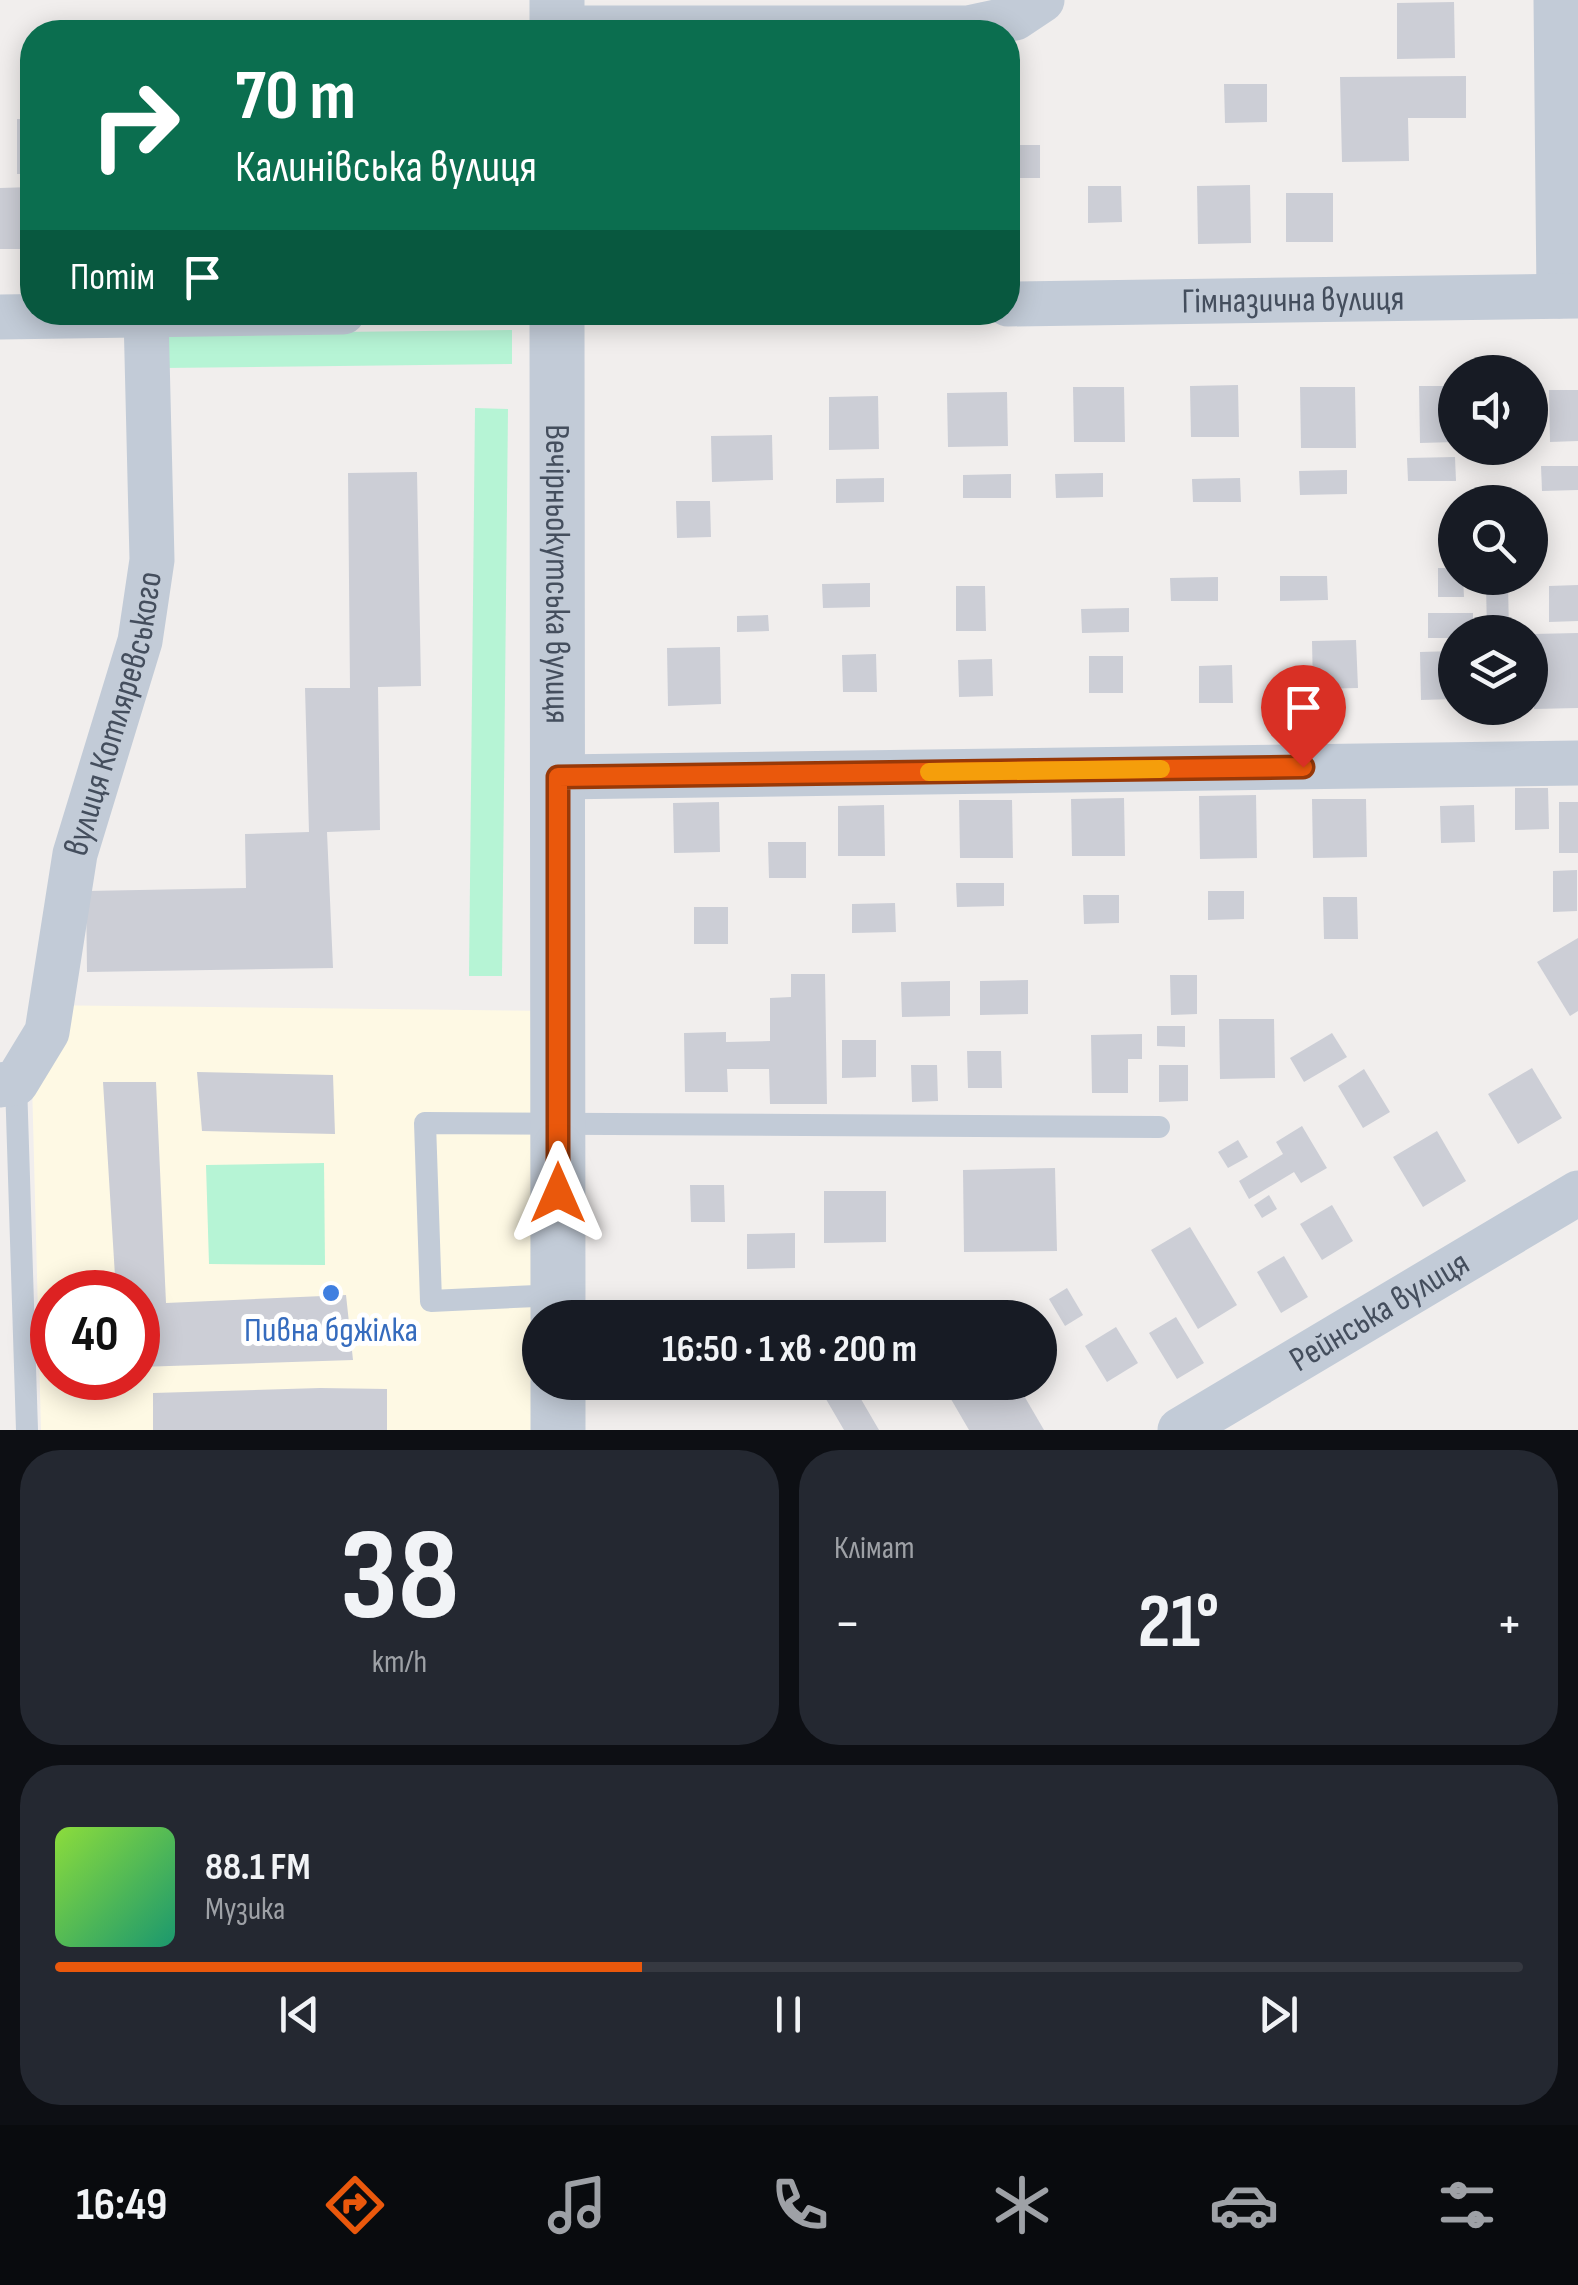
<!DOCTYPE html>
<html lang="uk">
<meta charset="utf-8">
<style>
:root{--surface:#171b24;--page:#242831;--text:#f1f3f6;--muted:#9ea1a6;--line:#363941;--accent:#ea580c}
body{margin:0;font-family:"Sofia Sans Condensed",sans-serif;background:var(--page);color:var(--text);height:100vh;display:flex;flex-direction:column;font-size:38px;white-space:nowrap}
*{box-sizing:border-box;margin:0}
p{font-size:32px;color:var(--muted)}
.icon{flex:none;width:55px;height:55px;fill:none;stroke:currentColor;stroke-width:2;stroke-linecap:round;stroke-linejoin:round}
.map{position:relative;height:1430px;overflow:hidden}
.sheet{display:flex;flex-direction:column;gap:20px;padding:20px;background:#0d0f14;flex:1}
.sheet>*{flex:none}
.top-card{position:absolute;left:20px;top:20px;width:1000px;height:305px;border-radius:40px;box-shadow:0 5px 25px #0003;background:#0b6e4f;color:#fff;overflow:hidden}
.tools{position:absolute;left:1438px;top:355px;display:grid;gap:20px}
.tools a{display:grid;place-items:center;width:110px;height:110px;border-radius:50%;background:var(--surface);box-shadow:0 5px 25px #0003;font-size:50px}
.speed{position:absolute;left:30px;top:1270px;display:flex;gap:20px;font-size:50px;font-weight:700;text-align:center}
.speed>*{display:grid;place-content:center;width:130px;height:130px;border-radius:50%;background:var(--surface);box-shadow:0 5px 25px #0003;line-height:1}
.speed .limit{border:15px solid #d22;background:#fff;color:#111}
.pin{position:absolute;display:grid;place-items:center;width:85px;height:85px;color:#fff;margin:-102px -42px;border-radius:50% 50% 50% 0;rotate:-45deg;box-shadow:0 0 10px #0007}
.pin .icon{rotate:45deg}
.me{position:absolute;width:110px;margin:-55px;rotate:0deg;stroke-linejoin:round;filter:drop-shadow(0 0 8px #0008)}
.turn{display:flex;align-items:center;gap:35px;height:210px;padding:0 50px;font-size:45px}
.turn .icon{width:130px;height:130px;stroke-width:2.5}
.turn b{display:block;font-size:70px;line-height:85px}
.then{display:flex;align-items:center;height:95px;padding:0 50px;background:#0003;gap:20px;font-size:38px}
.big{font-size:75px;font-weight:700;line-height:1.1}
.sheet .card{flex:1;display:flex;flex-direction:column;justify-content:center;gap:15px;min-width:0;padding:0 35px;border-radius:40px;background:var(--page)}
.sheet .dial{align-items:center;gap:0}
.dial b{font-size:130px;line-height:1}
.song{display:flex;align-items:center;gap:30px}
.cover{width:120px;height:120px;border-radius:15px;background:linear-gradient(135deg,hsl(90 70% 55%),hsl(160 70% 35%))}
.played{height:10px;border-radius:5px;background:linear-gradient(90deg,var(--accent) 40%,var(--line) 40%)}
.keys{display:flex;justify-content:space-around;direction:ltr}
.heat{display:flex;justify-content:space-between;align-items:center;font-size:55px;direction:ltr}
.sheet .tiles{flex:1;display:grid;gap:20px;grid-template-columns:1fr 1fr}
.card:last-child{grid-column:span 2}
.trip{position:absolute;left:522px;top:1300px;width:535px;height:100px;border-radius:50px;background:var(--surface);box-shadow:0 5px 25px #0003;font-weight:700;line-height:100px;text-align:center}
.tabs{display:flex;height:160px;justify-content:space-around;align-items:center;background:#090b0e;color:var(--muted)}
.tabs .icon{width:70px;height:70px}
.tabs .selected{color:var(--accent)}
.tabs b{font-size:45px;color:var(--text)}
.map>svg:first-child{display:block}
.commercial{fill:#fef9e4;fill-rule:evenodd}
.green{fill:#b6f4d5}
.building{fill:#ccced6}
.lines{fill:none;stroke-linecap:round;stroke-linejoin:round}
.service{stroke:#c2cbd7;stroke-width:22}
.minor{stroke:#c2cbd7;stroke-width:45}
.tertiary{stroke:#c2cbd7;stroke-width:55}
.route-casing{stroke:#983908;stroke-width:25}
.route{stroke:#ea580c;stroke-width:18}
.slow{stroke:#f59e0b;stroke-width:18}
.shop-dot{fill:#3f7fe0;stroke:#fff;stroke-width:4}
.labels{text-anchor:middle;dominant-baseline:central;stroke-width:10;stroke-linejoin:round;paint-order:stroke}
.street-label{font-size:35px;fill:#444e5d;stroke:#fff}
.shop-label{font-size:35px;fill:#366cbe;stroke:#fff}
</style>
<div class="map">
<svg width="1578" height="1430" viewBox="0 0 1578 1430">
<rect width="100%" height="100%" fill="#f1eeed"/>
<path class="commercial" d="M 30,1005 L 558,1011 L 540,1318 L 540,1382 L 558,1430 L 41,1430 ZM 52,1292 L 138,1292 L 138,1378 L 52,1378 Z"/>
<g class="green">
<path d="M 512,330 L 512,364 L 163,368 L 163,334 Z"/>
<path d="M 475,408 L 508,409 L 502,976 L 469,976 Z"/>
<path d="M 324,1163 L 325,1265 L 209,1264 L 206,1165 Z"/>
</g>
<g class="building">
<path d="M 1454,2 L 1455,58 L 1397,59 L 1397,3 Z"/>
<path d="M 1466,76 L 1466,118 L 1408,118 L 1409,161 L 1342,162 L 1340,77 Z"/>
<path d="M 1224,84 L 1267,84 L 1267,122 L 1225,123 Z"/>
<rect x="17" y="119" width="15" height="55"/>
<rect x="1012" y="145" width="28" height="33"/>
<path d="M 1250,185 L 1251,243 L 1198,244 L 1197,186 Z"/>
<path d="M 1088,186 L 1121,186 L 1122,222 L 1088,223 Z"/>
<path d="M 32,187 L 32,249 L 0,249 L 0,188 Z"/>
<rect x="1286" y="193" width="47" height="49"/>
<path d="M 1238,385 L 1239,437 L 1191,437 L 1190,386 Z"/>
<path d="M 1419,386 L 1455,386 L 1455,442 L 1420,443 Z"/>
<path d="M 1073,387 L 1124,387 L 1125,442 L 1074,442 Z"/>
<path d="M 1300,387 L 1355,387 L 1356,448 L 1301,448 Z"/>
<path d="M 1549,390 L 1578,390 L 1578,441 L 1550,442 Z"/>
<path d="M 1007,392 L 1008,446 L 948,447 L 947,393 Z"/>
<path d="M 878,396 L 879,449 L 829,450 L 829,397 Z"/>
<path d="M 772,435 L 773,480 L 712,482 L 711,436 Z"/>
<path d="M 1455,457 L 1456,481 L 1408,481 L 1407,458 Z"/>
<path d="M 1541,466 L 1578,466 L 1578,490 L 1542,491 Z"/>
<path d="M 1347,470 L 1347,494 L 1300,495 L 1299,471 Z"/>
<path d="M 417,472 L 421,686 L 378,687 L 380,830 L 327,832 L 333,968 L 87,972 L 86,891 L 246,888 L 245,834 L 309,832 L 305,688 L 350,688 L 348,473 Z"/>
<path d="M 1103,473 L 1103,497 L 1056,498 L 1055,474 Z"/>
<path d="M 1011,474 L 1011,498 L 963,498 L 963,475 Z"/>
<path d="M 884,478 L 884,502 L 836,503 L 836,479 Z"/>
<path d="M 1240,478 L 1241,502 L 1193,502 L 1192,479 Z"/>
<path d="M 676,501 L 710,501 L 711,537 L 677,538 Z"/>
<path d="M 1438,568 L 1455,568 L 1455,578 L 1463,578 L 1464,597 L 1438,597 Z"/>
<path d="M 1280,576 L 1327,576 L 1328,600 L 1280,601 Z"/>
<path d="M 1218,577 L 1218,601 L 1171,601 L 1170,578 Z"/>
<path d="M 870,583 L 870,607 L 823,608 L 822,584 Z"/>
<path d="M 1486,584 L 1508,584 L 1509,632 L 1487,632 Z"/>
<path d="M 1578,585 L 1578,621 L 1549,622 L 1549,586 Z"/>
<path d="M 956,586 L 985,586 L 986,631 L 956,631 Z"/>
<path d="M 1129,608 L 1129,632 L 1082,633 L 1081,609 Z"/>
<path d="M 1428,613 L 1473,613 L 1473,632 L 1455,632 L 1455,638 L 1428,638 Z"/>
<path d="M 768,615 L 769,631 L 737,632 L 737,616 Z"/>
<path d="M 1578,633 L 1578,708 L 1534,709 L 1533,634 Z"/>
<path d="M 1356,640 L 1358,688 L 1313,689 L 1312,641 Z"/>
<path d="M 720,647 L 721,704 L 668,706 L 667,648 Z"/>
<path d="M 1455,651 L 1455,699 L 1421,700 L 1420,652 Z"/>
<path d="M 876,654 L 877,692 L 843,692 L 842,655 Z"/>
<rect x="1089" y="656" width="34" height="37"/>
<path d="M 992,659 L 993,696 L 959,697 L 958,660 Z"/>
<path d="M 1232,665 L 1233,703 L 1199,703 L 1199,666 Z"/>
<path d="M 1515,788 L 1548,788 L 1549,829 L 1515,830 Z"/>
<path d="M 1256,795 L 1257,858 L 1200,859 L 1199,796 Z"/>
<path d="M 1124,798 L 1125,856 L 1072,856 L 1071,799 Z"/>
<path d="M 1312,799 L 1366,799 L 1367,857 L 1313,858 Z"/>
<path d="M 959,800 L 1012,800 L 1013,858 L 960,858 Z"/>
<path d="M 719,802 L 720,852 L 674,853 L 673,803 Z"/>
<rect x="1559" y="802" width="19" height="51"/>
<path d="M 884,805 L 885,856 L 838,856 L 838,806 Z"/>
<path d="M 1474,805 L 1475,842 L 1441,843 L 1440,806 Z"/>
<path d="M 768,842 L 806,842 L 806,878 L 769,878 Z"/>
<path d="M 1577,870 L 1577,911 L 1553,912 L 1553,871 Z"/>
<path d="M 956,883 L 1004,883 L 1004,906 L 957,907 Z"/>
<path d="M 1208,891 L 1244,891 L 1244,919 L 1208,920 Z"/>
<path d="M 1083,895 L 1119,895 L 1119,923 L 1084,924 Z"/>
<path d="M 1323,897 L 1357,897 L 1358,939 L 1324,939 Z"/>
<path d="M 895,903 L 896,932 L 852,933 L 852,904 Z"/>
<rect x="694" y="907" width="34" height="37"/>
<path d="M 1578,938 L 1578,1011 L 1570,1016 L 1537,962 Z"/>
<path d="M 791,974 L 825,974 L 827,1104 L 770,1104 L 769,1069 L 727,1069 L 728,1092 L 685,1092 L 684,1033 L 726,1032 L 726,1042 L 770,1041 L 770,998 L 791,997 Z"/>
<path d="M 1170,975 L 1197,975 L 1197,1014 L 1171,1015 Z"/>
<path d="M 1028,980 L 1028,1014 L 980,1015 L 980,981 Z"/>
<path d="M 950,981 L 950,1016 L 902,1017 L 901,982 Z"/>
<path d="M 1219,1019 L 1274,1019 L 1275,1078 L 1220,1079 Z"/>
<path d="M 1157,1026 L 1185,1026 L 1185,1047 L 1157,1046 Z"/>
<path d="M 1332,1033 L 1347,1057 L 1304,1082 L 1290,1058 Z"/>
<path d="M 1142,1034 L 1142,1059 L 1128,1059 L 1128,1093 L 1092,1093 L 1091,1035 Z"/>
<path d="M 842,1040 L 876,1040 L 876,1077 L 842,1078 Z"/>
<path d="M 967,1051 L 1001,1051 L 1002,1088 L 968,1088 Z"/>
<path d="M 911,1065 L 937,1065 L 938,1101 L 912,1102 Z"/>
<path d="M 1159,1065 L 1188,1065 L 1188,1101 L 1159,1102 Z"/>
<path d="M 1532,1068 L 1562,1118 L 1518,1144 L 1488,1094 Z"/>
<path d="M 1364,1069 L 1390,1112 L 1363,1128 L 1338,1086 Z"/>
<path d="M 197,1072 L 333,1075 L 335,1134 L 202,1131 Z"/>
<path d="M 103,1082 L 156,1082 L 166,1303 L 346,1295 L 353,1360 L 138,1367 L 138,1292 L 116,1292 Z"/>
<path d="M 1302,1126 L 1327,1168 L 1301,1183 L 1294,1172 L 1249,1199 L 1239,1181 L 1283,1154 L 1276,1142 Z"/>
<path d="M 1437,1131 L 1466,1181 L 1423,1207 L 1393,1157 Z"/>
<path d="M 1238,1140 L 1248,1157 L 1228,1168 L 1218,1152 Z"/>
<path d="M 1055,1168 L 1057,1251 L 964,1252 L 963,1170 Z"/>
<path d="M 690,1185 L 724,1185 L 725,1222 L 691,1222 Z"/>
<path d="M 824,1191 L 886,1191 L 886,1242 L 824,1243 Z"/>
<path d="M 1269,1195 L 1277,1209 L 1262,1218 L 1254,1205 Z"/>
<path d="M 1332,1205 L 1353,1241 L 1322,1260 L 1300,1224 Z"/>
<path d="M 1190,1227 L 1237,1305 L 1198,1329 L 1151,1250 Z"/>
<path d="M 795,1233 L 795,1268 L 747,1269 L 747,1234 Z"/>
<path d="M 1284,1256 L 1308,1297 L 1281,1313 L 1257,1272 Z"/>
<path d="M 1067,1288 L 1083,1315 L 1065,1326 L 1049,1299 Z"/>
<path d="M 685,1303 L 719,1303 L 720,1318 L 686,1318 Z"/>
<path d="M 1176,1317 L 1204,1363 L 1177,1379 L 1149,1333 Z"/>
<path d="M 1116,1327 L 1138,1363 L 1107,1382 L 1085,1346 Z"/>
<path d="M 843,1382 L 851,1382 L 879,1430 L 844,1430 L 823,1394 Z"/>
<path d="M 941,1382 L 1016,1382 L 1044,1430 L 969,1430 Z"/>
<path d="M 320,1388 L 387,1389 L 387,1430 L 153,1430 L 153,1393 Z"/>
</g>
<g class="lines">
<g class="service">
<path d="M 16,1083 L 27,1430"/>
<path d="M 558,1295 L 431,1301 L 425,1123 L 1159,1127"/>
</g>
<g class="minor">
<path d="M 1556,0 L 1559,296"/>
<path d="M 557,28 L 968,28 L 1015,18 L 1042,0"/>
<path id="s1" d="M 1008,304 L 1578,296"/>
<path d="M 0,317 L 343,312"/>
<path d="M 557,777 L 1578,763"/>
<path id="s2" d="M 0,1085 L 16,1083 L 47,1032 L 75,854 L 140,641 L 152,560 L 146,315"/>
<path id="s3" d="M 1180,1430 L 1578,1193"/>
</g>
<g class="tertiary">
<path d="M 557,0 L 557,32"/>
<path id="s4" d="M 557,312 L 558,1318"/>
<path d="M 558,1382 L 558,1430"/>
</g>
</g>
<g class="lines">
<g class="route-casing">
<path id="route" d="M 558,1193 L 558,777 L 1303,767"/>
</g>
<use href="#route" class="route"/>
<path class="slow" d="M 929,772 L 1161,769"/>
</g>
<circle class="shop-dot" cx="331" cy="1293" r="10"/>
<g class="labels">
<g class="street-label">
<text stroke="none"><textPath href="#s1" startOffset="285">Гімназична вулиця</textPath></text>
<text stroke="none"><textPath href="#s4" startOffset="262">Вечірньокутська вулиця</textPath></text>
<text stroke="none"><textPath href="#s2" startOffset="402">вулиця Котляревського</textPath></text>
<text stroke="none"><textPath href="#s3" startOffset="232">Рейнська вулиця</textPath></text>
</g>
<g class="shop-label">
<text x="331" y="1330">Пивна бджілка</text>
</g>
</g>
</svg>
<div class="tools">
<a><svg class="icon" aria-label="sound" viewBox="0 0 24 24"><path d="M4 9h4l5-4v14l-5-4H4zM17 9q2 3 0 6"/></svg></a>
<a><svg class="icon" aria-label="search" viewBox="0 0 24 24"><circle cx="10" cy="10" r="6"/><path d="M15 15l6 6"/></svg></a>
<a><svg class="icon" aria-label="layers" viewBox="0 0 24 24"><path d="M12 4l9 5-9 5-9-5zM3 14l9 5 9-5"/></svg></a>
</div>
<div class="speed"><div class="limit">40</div></div>
<div class="pin" style="left:1303px;top:767px;background:#d93025"><svg class="icon" aria-label="arrive" viewBox="0 0 24 24"><path d="M6 21V4h12l-3 4 3 4H6"/></svg></div>
<svg class="me" style="left:558px;top:1193px" viewBox="-20 -20 40 40"><path d="M0-17L14 15 0 8-14 15z" fill="#ea580c" stroke="#fff" stroke-width="4"/></svg>
<div class="trip">16:50 · 1 хв · 200 m</div>
<div class="top-card">
<div class="turn"><svg class="icon" aria-label="right" viewBox="0 0 24 24"><path d="M7 20v-9h11M14 6l5 5-5 5"/></svg><div><b>70 m</b>Калинівська вулиця</div></div>
<div class="then">Потім<svg class="icon" aria-label="arrive" viewBox="0 0 24 24"><path d="M6 21V4h12l-3 4 3 4H6"/></svg></div>
</div>
</div>
<section class="sheet">
<div class="tiles">
<div class="card dial"><b>38</b><p>km/h</p></div>
<div class="card"><p>Клімат</p>
<div class="heat"><a>−</a><b class="big">21°</b><a>+</a></div>
</div>
<div class="card">
<div class="song"><i class="cover"></i><div><b>88.1 FM</b><p>Музика</p></div></div>
<div class="played"></div>
<div class="keys"><svg class="icon" aria-label="previous" viewBox="0 0 24 24"><path d="M18 5L8 12l10 7zM5 5v14"/></svg><svg class="icon" aria-label="pause" viewBox="0 0 24 24"><path d="M8 5v14M16 5v14"/></svg><svg class="icon" aria-label="next" viewBox="0 0 24 24"><path d="M6 5l10 7-10 7zM19 5v14"/></svg></div>
</div>
</div>
</section>
<nav class="tabs">
<b>16:49</b>
<svg class="icon selected" aria-label="directions" viewBox="0 0 24 24"><path d="M12 3l9 9-9 9-9-9zM9 14v-3h6M13 9l2 2-2 2"/></svg>
<svg class="icon" aria-label="music" viewBox="0 0 24 24"><path d="M9 18V5l10-2v13"/><circle cx="6" cy="18" r="3"/><circle cx="16" cy="16" r="3"/></svg>
<svg class="icon" aria-label="phone" viewBox="0 0 24 24"><path d="M5 4h4l2 5-3 2q2 4 5 5l2-3 5 2v4C11 20 4 13 5 4z"/></svg>
<svg class="icon" aria-label="climate" viewBox="0 0 24 24"><path d="M12 3v18M4 7l16 10M4 17L20 7"/></svg>
<svg class="icon" aria-label="car" viewBox="0 0 24 24"><path d="M5 17H2v-5l4-1 3-4h7l3 4 3 1v5h-3M9 17h6M6 11h13"/><circle cx="7" cy="17" r="2"/><circle cx="17" cy="17" r="2"/></svg>
<svg class="icon" aria-label="filters" viewBox="0 0 24 24"><path d="M4 7h16M4 17h16"/><circle cx="9" cy="7" r="2"/><circle cx="15" cy="17" r="2"/></svg>
</nav>
